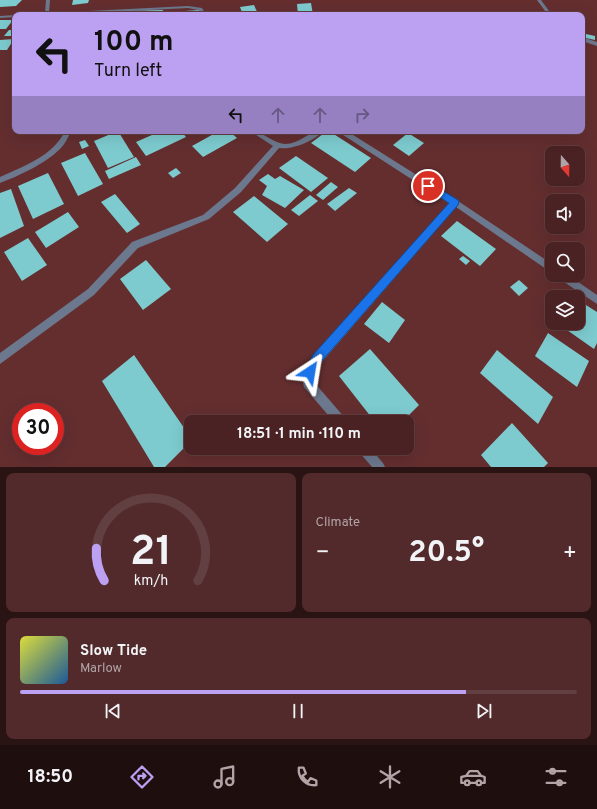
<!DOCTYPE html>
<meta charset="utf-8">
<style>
:root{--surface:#4b2223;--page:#522a2b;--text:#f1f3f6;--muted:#b2a4a6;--line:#623f41;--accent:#bca0f2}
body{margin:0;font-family:Overpass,sans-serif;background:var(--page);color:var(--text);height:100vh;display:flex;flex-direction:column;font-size:15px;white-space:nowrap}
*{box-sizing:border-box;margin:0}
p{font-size:13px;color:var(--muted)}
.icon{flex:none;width:22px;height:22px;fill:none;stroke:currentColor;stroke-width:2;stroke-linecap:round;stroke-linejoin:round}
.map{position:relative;height:467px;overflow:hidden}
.drawer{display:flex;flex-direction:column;gap:6px;padding:6px;background:#291313;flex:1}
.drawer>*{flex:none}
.banner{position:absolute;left:12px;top:12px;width:573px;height:122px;border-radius:8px;box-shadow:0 4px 16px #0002,0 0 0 1px var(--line);background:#bca0f2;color:#111;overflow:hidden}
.needle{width:26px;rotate:160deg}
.controls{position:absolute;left:545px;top:146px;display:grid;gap:8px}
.controls a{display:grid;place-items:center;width:40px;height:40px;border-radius:8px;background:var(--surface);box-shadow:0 4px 16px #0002,0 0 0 1px var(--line);font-size:20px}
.speed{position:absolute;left:12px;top:403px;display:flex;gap:8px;font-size:20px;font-weight:700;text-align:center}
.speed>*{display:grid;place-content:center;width:52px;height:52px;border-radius:50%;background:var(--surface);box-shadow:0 4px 16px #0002,0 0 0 1px var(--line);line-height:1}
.speed .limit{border:6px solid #d22;background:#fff;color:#111}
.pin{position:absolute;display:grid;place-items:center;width:34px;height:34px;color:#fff;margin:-17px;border:2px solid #fff;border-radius:50%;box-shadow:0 1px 4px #0007}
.me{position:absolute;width:44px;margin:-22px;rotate:33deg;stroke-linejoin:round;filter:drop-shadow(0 0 3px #0008)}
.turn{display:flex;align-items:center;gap:14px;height:84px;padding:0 16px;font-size:18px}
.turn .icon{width:52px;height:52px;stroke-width:2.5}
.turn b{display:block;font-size:28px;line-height:34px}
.lanes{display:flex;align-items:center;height:38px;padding:0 16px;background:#0003;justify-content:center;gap:20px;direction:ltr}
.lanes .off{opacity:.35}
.big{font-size:30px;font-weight:700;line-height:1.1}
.drawer .widget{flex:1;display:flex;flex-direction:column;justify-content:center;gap:6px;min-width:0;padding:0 14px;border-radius:8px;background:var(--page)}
.drawer .dial{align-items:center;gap:0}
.dial svg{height:104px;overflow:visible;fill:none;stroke:var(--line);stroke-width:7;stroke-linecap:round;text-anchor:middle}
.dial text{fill:var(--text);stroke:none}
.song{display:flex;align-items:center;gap:12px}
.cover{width:48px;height:48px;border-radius:6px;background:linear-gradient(135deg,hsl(60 70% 55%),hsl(210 70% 35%))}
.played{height:4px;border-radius:2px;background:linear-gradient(90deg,var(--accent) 80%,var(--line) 80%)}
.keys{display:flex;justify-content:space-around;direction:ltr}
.heat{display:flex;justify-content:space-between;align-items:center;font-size:22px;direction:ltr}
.drawer .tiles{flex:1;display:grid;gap:6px;grid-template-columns:1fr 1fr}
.widget:last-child{grid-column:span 2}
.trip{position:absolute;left:184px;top:415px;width:230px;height:40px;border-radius:8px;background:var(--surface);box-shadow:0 4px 16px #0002,0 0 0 1px var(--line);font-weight:700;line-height:40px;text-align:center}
.tabs{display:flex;height:64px;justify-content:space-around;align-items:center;background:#1e0e0e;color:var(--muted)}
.tabs .icon{width:28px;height:28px}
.tabs .on{color:var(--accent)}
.tabs b{font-size:18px;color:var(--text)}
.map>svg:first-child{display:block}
.building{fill:#7dcbcf}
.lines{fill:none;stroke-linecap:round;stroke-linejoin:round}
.service{fill:#6c788d;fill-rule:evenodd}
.minor{fill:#6c788d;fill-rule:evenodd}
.route{fill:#1a73e8;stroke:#114b97}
</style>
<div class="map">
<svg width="597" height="467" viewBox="0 0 597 467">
<rect width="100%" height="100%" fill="#642e2f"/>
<g class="building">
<path d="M 0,0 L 22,0 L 16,6 L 0,7 Z"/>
<path d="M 73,0 L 89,0 L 88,3 L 72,5 Z"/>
<path d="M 311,3 L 313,15 L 298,15 L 297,4 Z"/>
<path d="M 254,5 L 258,14 L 243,15 L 240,7 Z"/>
<path d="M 163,10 L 161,15 L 121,15 L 123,11 Z"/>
<path d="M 200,10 L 200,15 L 185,15 L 185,11 Z"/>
<path d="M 182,11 L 182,15 L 165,15 L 165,12 Z"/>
<path d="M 0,20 L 13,20 L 6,29 L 0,29 Z"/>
<path d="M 9,30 L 15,30 L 15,36 L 4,36 Z"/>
<path d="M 586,34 L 595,36 L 595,40 L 586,38 Z"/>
<path d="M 14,39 L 7,50 L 0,50 L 0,40 Z"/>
<path d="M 118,131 L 134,157 L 108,168 L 94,141 Z"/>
<path d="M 161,131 L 181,131 L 186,137 L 146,156 L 136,142 Z"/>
<path d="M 219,131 L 229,131 L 237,138 L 203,157 L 192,146 Z"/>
<path d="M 327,131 L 329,131 L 371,158 L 355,172 L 311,143 Z"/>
<path d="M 408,133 L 424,143 L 409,156 L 393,145 Z"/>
<path d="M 85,140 L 89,146 L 82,149 L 79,142 Z"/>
<path d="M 85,153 L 103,184 L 78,196 L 61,163 Z"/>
<path d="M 296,156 L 328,178 L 311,192 L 279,168 Z"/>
<path d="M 136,157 L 141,165 L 109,179 L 105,171 Z"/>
<path d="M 176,168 L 181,173 L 173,178 L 168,173 Z"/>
<path d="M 48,173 L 64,204 L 33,219 L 18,186 Z"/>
<path d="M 268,174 L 275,179 L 280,176 L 304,190 L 285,208 L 262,195 L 267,186 L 259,180 Z"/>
<path d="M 331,182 L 338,187 L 323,200 L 316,195 Z"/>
<path d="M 349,188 L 357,193 L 335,211 L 327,204 Z"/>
<path d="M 11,189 L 24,226 L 0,238 L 0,193 Z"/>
<path d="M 115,194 L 140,224 L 127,233 L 101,202 Z"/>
<path d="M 310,195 L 318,201 L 299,216 L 291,210 Z"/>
<path d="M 254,196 L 288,224 L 267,242 L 233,212 Z"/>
<path d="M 68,212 L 79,227 L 46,248 L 35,232 Z"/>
<path d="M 457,221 L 496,249 L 480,266 L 441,236 Z"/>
<path d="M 28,238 L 47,265 L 22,281 L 4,252 Z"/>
<path d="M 463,256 L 470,261 L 466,265 L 459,259 Z"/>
<path d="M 146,260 L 171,289 L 143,310 L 120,279 Z"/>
<path d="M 519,280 L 528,288 L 519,296 L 510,287 Z"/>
<path d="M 578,300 L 597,312 L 597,343 L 594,349 L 557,323 L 578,323 Z"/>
<path d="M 382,302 L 405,320 L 389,343 L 364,324 Z"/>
<path d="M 548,333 L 589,361 L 577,387 L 535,356 Z"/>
<path d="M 370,349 L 419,405 L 402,422 L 375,422 L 339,376 Z"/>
<path d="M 497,350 L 553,397 L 538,424 L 480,373 Z"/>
<path d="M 134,355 L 191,438 L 191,441 L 165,467 L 154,467 L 102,381 Z"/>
<path d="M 512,423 L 548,463 L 544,467 L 491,467 L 481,455 Z"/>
</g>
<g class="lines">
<g class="service">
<path d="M 537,0 L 541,0 L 552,15 L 548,15 Z"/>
<path d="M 582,37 L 597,42 L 597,46 L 582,41 Z"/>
</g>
<g class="minor">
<path d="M 46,0 L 50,0 L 49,13 L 188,6 L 202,8 L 206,15 L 202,15 L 198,10 L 188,8 L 57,15 L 28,15 L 30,14 L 45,13 Z"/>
<path d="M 15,15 L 15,17 L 0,18 L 0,16 L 15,15 L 17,15 Z"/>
<path d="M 65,131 L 71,131 C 68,138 65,144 60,149 C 46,163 19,176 0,183 L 0,177 C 24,166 53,156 65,131 Z"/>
<path d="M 250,131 C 264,131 271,143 285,144 C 300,144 308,131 323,131 C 314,141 293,150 279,148 L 241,192 L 209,219 L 138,248 L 94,295 L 0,364 L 0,353 L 88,289 L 132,242 L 203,215 L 235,188 L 273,146 Z"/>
<path d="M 337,131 L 345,131 L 350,133 L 458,201 L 552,264 L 552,273 L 456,207 L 321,363 L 315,373 L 313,381 L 345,418 L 346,422 L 334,422 L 304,387 C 300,376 309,364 313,355 L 450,204 Z"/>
<path d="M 557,275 L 568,275 L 597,295 L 597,304 L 558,278 Z"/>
<path d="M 357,448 L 370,448 L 383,463 L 385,467 L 372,467 L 359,452 Z"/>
</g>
</g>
<path class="route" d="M 428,182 L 458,200 L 459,202 L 458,205 L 321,362 L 314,376 L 310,377 L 306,376 L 304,372 L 313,355 L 449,203 L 425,188 L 424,186 L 425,183 Z"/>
</svg>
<div class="controls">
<a><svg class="needle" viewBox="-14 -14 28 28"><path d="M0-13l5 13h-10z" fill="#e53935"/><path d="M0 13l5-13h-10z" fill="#b2a4a6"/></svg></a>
<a><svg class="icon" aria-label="sound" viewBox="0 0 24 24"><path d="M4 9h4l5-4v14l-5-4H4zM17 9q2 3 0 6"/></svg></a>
<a><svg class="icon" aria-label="search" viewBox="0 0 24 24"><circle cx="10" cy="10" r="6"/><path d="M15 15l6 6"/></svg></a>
<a><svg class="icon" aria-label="layers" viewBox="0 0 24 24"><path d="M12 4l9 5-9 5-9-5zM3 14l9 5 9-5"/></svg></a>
</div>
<div class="speed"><div class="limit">30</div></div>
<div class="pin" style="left:428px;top:186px;background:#d93025"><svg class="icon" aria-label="arrive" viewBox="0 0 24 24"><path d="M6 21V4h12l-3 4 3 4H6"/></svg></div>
<svg class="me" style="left:310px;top:372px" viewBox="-20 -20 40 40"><path d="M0-17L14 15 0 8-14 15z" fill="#1a73e8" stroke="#fff" stroke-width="4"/></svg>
<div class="trip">18:51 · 1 min · 110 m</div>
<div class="banner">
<div class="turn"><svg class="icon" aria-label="left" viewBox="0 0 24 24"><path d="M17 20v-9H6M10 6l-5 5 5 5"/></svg><div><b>100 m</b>Turn left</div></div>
<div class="lanes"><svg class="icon" aria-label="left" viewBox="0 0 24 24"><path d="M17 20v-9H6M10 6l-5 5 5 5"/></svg><svg class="icon off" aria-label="ahead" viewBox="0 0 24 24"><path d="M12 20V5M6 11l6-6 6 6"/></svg><svg class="icon off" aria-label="ahead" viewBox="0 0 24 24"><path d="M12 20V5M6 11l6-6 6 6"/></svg><svg class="icon off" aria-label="right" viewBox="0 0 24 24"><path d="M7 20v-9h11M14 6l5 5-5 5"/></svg></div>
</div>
</div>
<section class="drawer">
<div class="tiles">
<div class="widget dial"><svg viewBox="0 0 100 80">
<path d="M14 69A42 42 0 1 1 86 69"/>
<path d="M14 69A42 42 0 0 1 8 44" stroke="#bca0f2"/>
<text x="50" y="56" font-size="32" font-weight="700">21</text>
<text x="50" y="72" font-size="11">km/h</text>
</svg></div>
<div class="widget"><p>Climate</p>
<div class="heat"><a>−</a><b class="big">20.5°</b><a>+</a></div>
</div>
<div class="widget">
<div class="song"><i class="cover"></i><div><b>Slow Tide</b><p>Marlow</p></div></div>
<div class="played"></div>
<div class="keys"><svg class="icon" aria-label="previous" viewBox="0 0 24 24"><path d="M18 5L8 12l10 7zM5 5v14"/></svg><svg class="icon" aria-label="pause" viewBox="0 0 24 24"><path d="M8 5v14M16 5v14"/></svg><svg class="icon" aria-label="next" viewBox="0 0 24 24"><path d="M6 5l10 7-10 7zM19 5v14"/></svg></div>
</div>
</div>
</section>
<nav class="tabs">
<b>18:50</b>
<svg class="icon on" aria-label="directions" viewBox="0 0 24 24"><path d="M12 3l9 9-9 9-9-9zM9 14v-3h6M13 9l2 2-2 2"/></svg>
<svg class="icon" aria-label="music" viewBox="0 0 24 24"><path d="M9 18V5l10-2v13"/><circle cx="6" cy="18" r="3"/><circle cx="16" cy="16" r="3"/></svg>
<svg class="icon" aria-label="phone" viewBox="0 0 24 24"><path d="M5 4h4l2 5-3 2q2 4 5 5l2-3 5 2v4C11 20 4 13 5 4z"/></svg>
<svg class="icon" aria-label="climate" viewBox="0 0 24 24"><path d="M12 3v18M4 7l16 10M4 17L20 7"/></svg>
<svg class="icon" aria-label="car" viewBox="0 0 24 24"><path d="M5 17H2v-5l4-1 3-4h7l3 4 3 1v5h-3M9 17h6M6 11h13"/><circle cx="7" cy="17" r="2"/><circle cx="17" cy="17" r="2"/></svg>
<svg class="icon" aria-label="filters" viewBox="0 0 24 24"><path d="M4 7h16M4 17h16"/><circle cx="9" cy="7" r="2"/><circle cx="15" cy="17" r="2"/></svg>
</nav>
